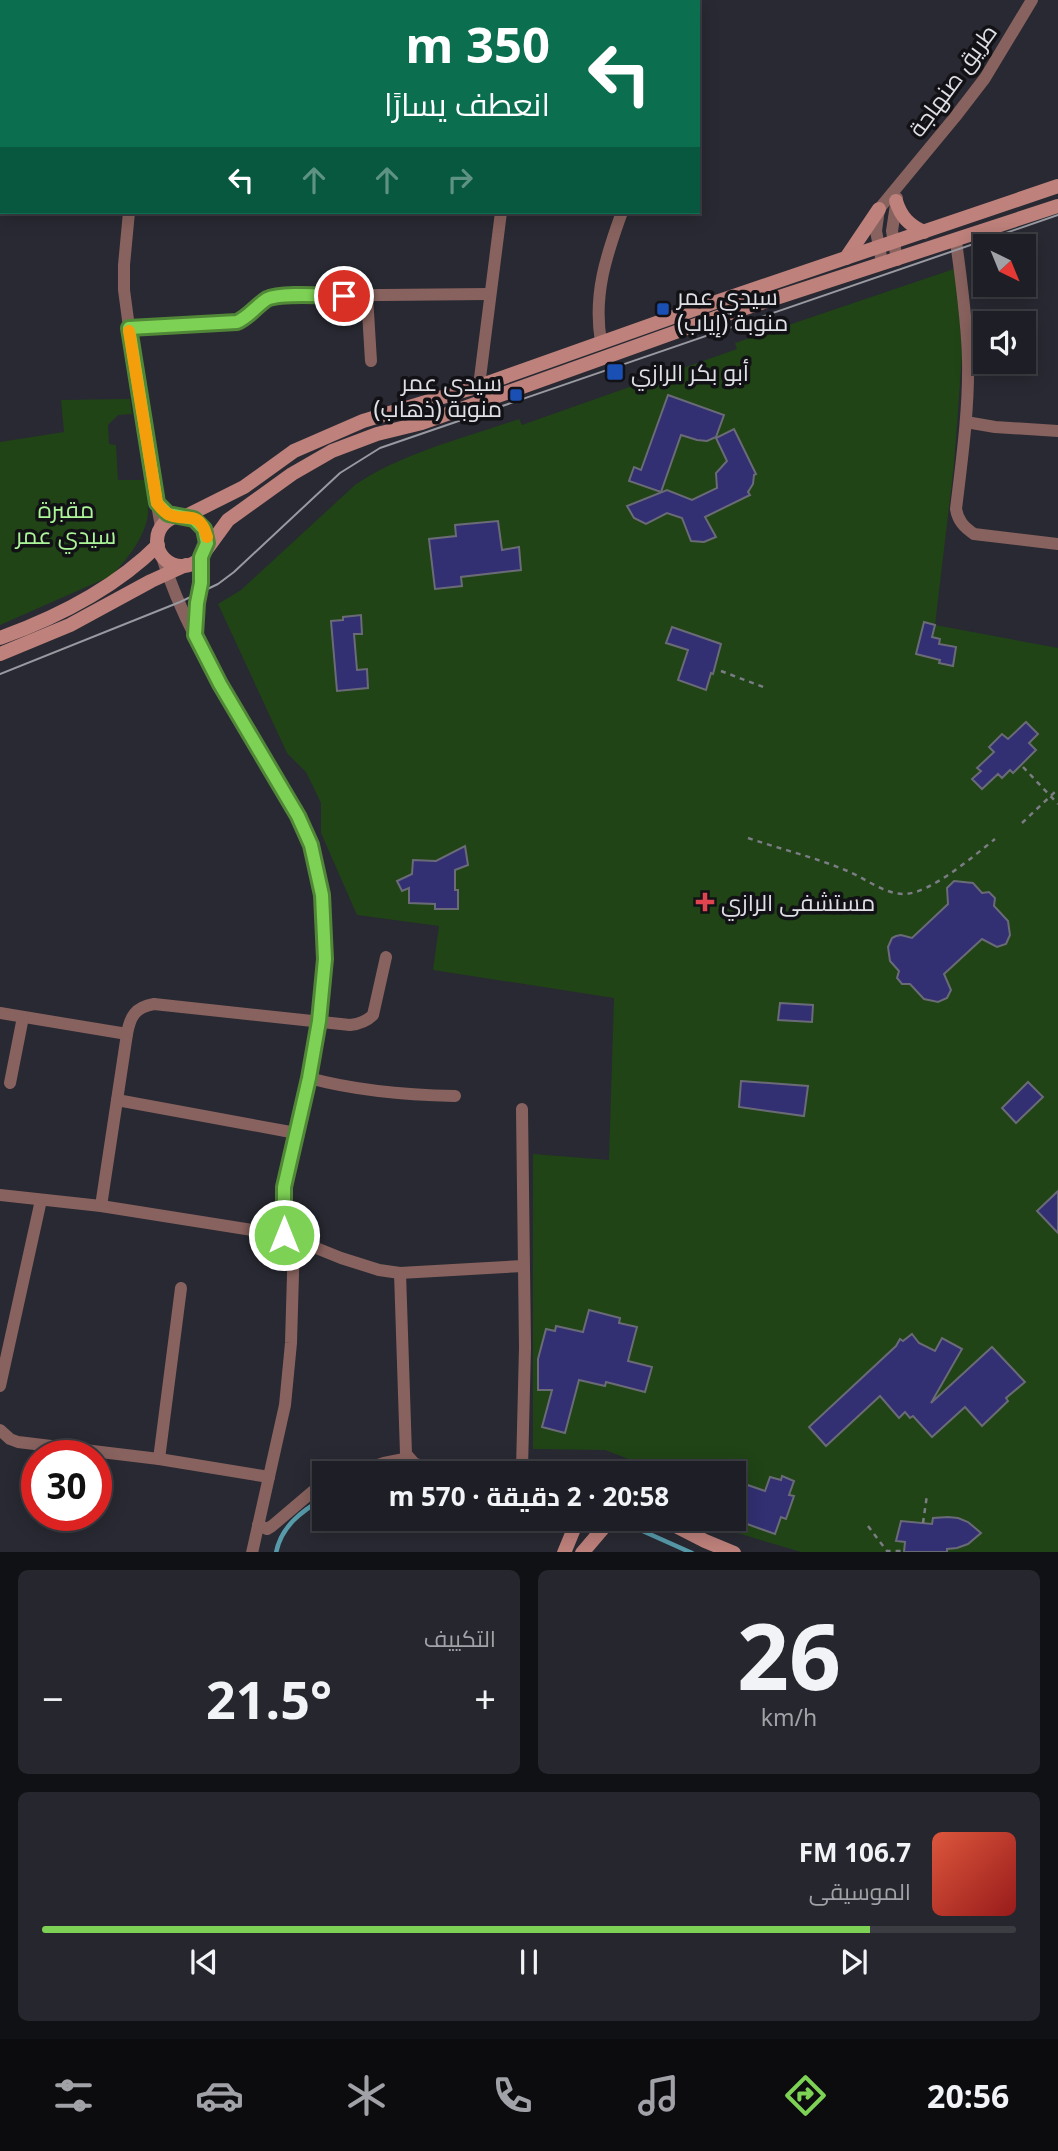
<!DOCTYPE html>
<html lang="ar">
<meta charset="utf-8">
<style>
:root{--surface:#1e1f26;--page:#26272e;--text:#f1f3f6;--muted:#a1a2a7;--line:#3c3d43;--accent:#7dd154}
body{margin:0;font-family:"Noto Sans",Cairo,sans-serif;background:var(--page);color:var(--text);direction:rtl;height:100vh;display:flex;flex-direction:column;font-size:26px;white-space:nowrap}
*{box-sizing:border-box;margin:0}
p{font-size:23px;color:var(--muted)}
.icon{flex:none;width:38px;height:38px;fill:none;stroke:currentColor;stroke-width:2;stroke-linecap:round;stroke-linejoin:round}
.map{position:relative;height:1552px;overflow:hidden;direction:ltr}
.sheet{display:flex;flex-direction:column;gap:18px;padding:18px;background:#101115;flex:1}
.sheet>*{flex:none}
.guide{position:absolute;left:0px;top:0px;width:700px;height:214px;box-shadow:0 4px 18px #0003,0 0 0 2px var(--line);direction:rtl;background:#0b6e4f;color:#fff;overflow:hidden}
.needle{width:46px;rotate:137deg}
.buttons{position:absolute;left:973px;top:234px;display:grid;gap:14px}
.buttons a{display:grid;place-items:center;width:63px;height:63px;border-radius:0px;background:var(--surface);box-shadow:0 4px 18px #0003,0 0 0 2px var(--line);font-size:35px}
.speed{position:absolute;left:21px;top:1440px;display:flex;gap:14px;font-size:35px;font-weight:700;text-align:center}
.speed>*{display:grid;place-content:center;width:91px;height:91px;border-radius:50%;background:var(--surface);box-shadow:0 4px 18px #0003,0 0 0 2px var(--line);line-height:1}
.speed .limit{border:10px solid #d22;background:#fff;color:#111}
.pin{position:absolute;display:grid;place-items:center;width:60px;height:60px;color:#fff;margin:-30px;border:4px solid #fff;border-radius:50%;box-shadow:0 2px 7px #0007}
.me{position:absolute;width:77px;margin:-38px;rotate:0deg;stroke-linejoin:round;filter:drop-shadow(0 0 5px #0008)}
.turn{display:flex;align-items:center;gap:24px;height:147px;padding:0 35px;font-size:32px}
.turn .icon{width:91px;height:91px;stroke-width:2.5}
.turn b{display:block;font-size:49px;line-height:60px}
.lanes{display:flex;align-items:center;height:66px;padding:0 35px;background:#0003;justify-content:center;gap:35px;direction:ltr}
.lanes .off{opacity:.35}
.big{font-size:52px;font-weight:700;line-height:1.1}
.sheet .tile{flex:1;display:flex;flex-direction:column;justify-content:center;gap:10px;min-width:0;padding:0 24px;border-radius:10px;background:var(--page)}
.sheet .dial{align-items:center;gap:0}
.dial b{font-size:91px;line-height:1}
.song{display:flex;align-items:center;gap:21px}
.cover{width:84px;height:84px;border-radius:10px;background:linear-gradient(135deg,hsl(10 70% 55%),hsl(0 70% 35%))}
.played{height:7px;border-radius:4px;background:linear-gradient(90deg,var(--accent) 85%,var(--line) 85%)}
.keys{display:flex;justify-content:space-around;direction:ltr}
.heat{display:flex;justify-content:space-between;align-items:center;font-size:38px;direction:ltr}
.sheet .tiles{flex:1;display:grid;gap:18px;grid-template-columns:1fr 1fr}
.tile:last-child{grid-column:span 2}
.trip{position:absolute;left:312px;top:1461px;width:434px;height:70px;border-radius:0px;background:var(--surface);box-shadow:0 4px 18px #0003,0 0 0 2px var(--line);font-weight:700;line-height:70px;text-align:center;direction:rtl}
.dock{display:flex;height:112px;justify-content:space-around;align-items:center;background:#0c0c0f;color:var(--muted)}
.dock .icon{width:49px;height:49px}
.dock .selected{color:var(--accent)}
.dock b{font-size:32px;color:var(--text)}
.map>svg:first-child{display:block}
.green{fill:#204416}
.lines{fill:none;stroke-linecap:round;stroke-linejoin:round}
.stream{stroke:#579bab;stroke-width:4.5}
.building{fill:#322f72;stroke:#6a6b76;stroke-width:2}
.path{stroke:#7b7c84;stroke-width:2.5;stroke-dasharray:5 5;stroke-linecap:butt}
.street{stroke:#88625e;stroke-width:12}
.secondary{stroke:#be817b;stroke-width:14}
.tram{stroke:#9899a1;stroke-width:2}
.route-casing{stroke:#518837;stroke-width:18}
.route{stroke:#7dd154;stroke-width:12}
.slow{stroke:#f59e0b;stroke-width:12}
.transit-dot{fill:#1a4fb4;stroke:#121216;stroke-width:2.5}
.health-dot{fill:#e0444e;stroke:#121216;stroke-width:2.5}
.labels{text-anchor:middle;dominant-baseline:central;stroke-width:7;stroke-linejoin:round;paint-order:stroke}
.street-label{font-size:23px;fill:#dfe0e6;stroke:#121216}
.poi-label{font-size:23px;fill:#dfe0e6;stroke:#121216;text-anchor:start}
.park-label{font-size:23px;fill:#acf599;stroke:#121216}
</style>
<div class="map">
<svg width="1058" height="1553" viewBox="0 0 1058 1553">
<rect width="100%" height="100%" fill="#282932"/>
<g class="green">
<path d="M 957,268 L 962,356 L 954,465 L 935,625 L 1058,648 L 1058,1552 L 801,1552 L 707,1524 L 703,1519 L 733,1519 L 733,1474 L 665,1473 L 605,1450 L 533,1449 L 533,1154 L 609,1160 L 614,998 L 433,970 L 439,926 L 357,915 L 321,833 L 321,803 L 306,772 L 287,753 L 218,604 L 241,590 L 355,485 C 402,453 465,438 519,419 L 522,425 L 737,349 L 735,343 Z"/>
<path d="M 130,399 L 132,414 L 118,415 L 108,425 L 109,444 L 116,445 L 118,480 L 147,480 C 147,491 148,503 148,514 C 146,536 126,561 111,576 L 0,625 L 0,442 L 64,432 L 61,400 Z"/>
</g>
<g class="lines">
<g class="stream">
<path d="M 389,1474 L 401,1471 L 422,1471"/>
<path d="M 636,1528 L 692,1553"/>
<path d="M 276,1553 C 281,1526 302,1511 324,1498"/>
</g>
</g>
<g class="building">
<path d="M 668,395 L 724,415 L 716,437 L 707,441 L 697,440 L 681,435 L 661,492 L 629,481 L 634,467 L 641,470 Z"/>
<path d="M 734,429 L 756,474 L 754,475 L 753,484 L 748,492 L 750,495 L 705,517 L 716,537 L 704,542 L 691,541 L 682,518 L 667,513 L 646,524 L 634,518 L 627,506 L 667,490 L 692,500 L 717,488 L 716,473 L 727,461 L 716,438 Z"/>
<path d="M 498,521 L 502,550 L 519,547 L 521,570 L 461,577 L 462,586 L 435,589 L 429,539 L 456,536 L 455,525 Z"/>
<path d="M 361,615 L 362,634 L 354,634 L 357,670 L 367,669 L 368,688 L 337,691 L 331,621 L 343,620 L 343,617 Z"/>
<path d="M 924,622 L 935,625 L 932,637 L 940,639 L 939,644 L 956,647 L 953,666 L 939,663 L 940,660 L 916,654 Z"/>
<path d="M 672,627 L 721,644 L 713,674 L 711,673 L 706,690 L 678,680 L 688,650 L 666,643 Z"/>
<path d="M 1026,722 L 1038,734 L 1029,743 L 1036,750 L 1013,773 L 1010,770 L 1002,778 L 998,774 L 982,789 L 972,779 L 981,771 L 977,768 L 994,752 L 989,747 L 1002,734 L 1008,739 Z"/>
<path d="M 465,846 L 468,865 L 455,870 L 455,890 L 458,890 L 458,909 L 435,909 L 435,904 L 409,903 L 409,888 L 402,891 L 397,881 L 412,874 L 413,860 L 436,861 Z"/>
<path d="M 954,881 L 973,883 L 982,893 L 989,892 L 995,898 L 994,906 L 1008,921 L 1010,935 L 1006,944 L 997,947 L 982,939 L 944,974 L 951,990 L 947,998 L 938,1002 L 924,999 L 910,984 L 902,984 L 897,978 L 899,971 L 890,961 L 888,947 L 892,938 L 896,936 L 901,935 L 912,938 L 948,904 L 947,888 Z"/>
<path d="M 780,1003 L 813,1005 L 812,1022 L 778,1020 Z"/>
<path d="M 741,1081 L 808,1086 L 804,1116 L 739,1107 Z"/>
<path d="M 1028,1082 L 1043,1097 L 1016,1123 L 1002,1108 Z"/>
<path d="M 1058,1191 L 1058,1233 L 1037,1211 Z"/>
<path d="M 589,1310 L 620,1318 L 619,1323 L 637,1327 L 628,1361 L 652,1367 L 645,1392 L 606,1382 L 605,1386 L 579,1380 L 565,1433 L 542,1427 L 552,1390 L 538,1390 L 538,1359 L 546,1329 L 555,1331 L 556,1326 L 583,1332 Z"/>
<path d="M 912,1334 L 919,1343 L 935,1351 L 942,1338 L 962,1349 L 931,1403 L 992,1347 L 1025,1382 L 1006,1398 L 1008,1401 L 982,1426 L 965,1407 L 932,1437 L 913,1416 L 910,1418 L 905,1412 L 899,1418 L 880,1396 L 826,1446 L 809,1427 L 896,1346 L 900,1339 L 903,1341 Z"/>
<path d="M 782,1476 L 794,1481 L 789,1495 L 794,1496 L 786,1519 L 781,1517 L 775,1534 L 733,1519 L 733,1480 L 765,1491 L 770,1477 L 781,1480 Z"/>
<path d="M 948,1517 L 958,1518 L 968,1522 L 981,1533 L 968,1544 L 957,1548 L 947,1549 L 947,1552 L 904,1552 L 905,1542 L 896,1541 L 901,1521 L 932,1524 L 933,1518 Z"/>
</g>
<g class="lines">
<g class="path">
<path d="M 721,671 L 766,688"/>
<path d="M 1023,767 L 1058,804"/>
<path d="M 1022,823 L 1058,789"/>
<path d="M 748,838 C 780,849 814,857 845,870 C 864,877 883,894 904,894 C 930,894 975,855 995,839"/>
<path d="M 923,1523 L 927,1495"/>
<path d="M 868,1526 L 887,1551 L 904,1551"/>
</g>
<g class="street">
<path d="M 188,2 L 188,0"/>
<path d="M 897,198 L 892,231 L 897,260"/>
<path d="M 129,212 L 124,265 L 124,290 L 140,409 L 161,527"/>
<path d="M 956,241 C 961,280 967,319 968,359 C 969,409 962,459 956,509 C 958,521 964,527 974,534 L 1058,544"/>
<path d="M 881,257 L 876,231 L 879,209 L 955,117 L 985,78 L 1032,0"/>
<path d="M 367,296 L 371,361"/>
<path d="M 129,328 L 237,322 C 251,317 260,302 274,296 L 489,294"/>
<path d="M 601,342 C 593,295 606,256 622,212"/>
<path d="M 480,392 L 479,386 L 501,212"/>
<path d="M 966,422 L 995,427 L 1058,431"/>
<path d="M 157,503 L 168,514 L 178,516"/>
<path d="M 161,554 C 179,613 211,669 243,721 C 272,769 305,817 318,873 C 333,940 323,1012 309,1078 C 302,1114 289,1150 284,1187 C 283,1203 283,1219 284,1235"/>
<path d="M 196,632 C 196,606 201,582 201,557"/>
<path d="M 0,1013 L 127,1034"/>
<path d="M 309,1078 C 357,1091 405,1095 455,1096"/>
<path d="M 10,1083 L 23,1017"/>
<path d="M 117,1100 L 296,1133"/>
<path d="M 0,1195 L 101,1206 L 284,1235 L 341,1258 L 379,1270 L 400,1273 L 523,1266"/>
<path d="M 101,1206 L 127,1034 C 130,1017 135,1007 154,1004 L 350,1025 C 359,1024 366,1022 373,1015 L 386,957"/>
<path d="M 400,1273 L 406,1454 L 414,1463 L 419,1465 L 522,1469 L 550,1474"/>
<path d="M 0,1386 L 41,1200"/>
<path d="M 0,1430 L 10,1439 L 18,1442 L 159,1459 L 269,1477"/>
<path d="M 159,1459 L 181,1288"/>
<path d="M 522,1469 L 525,1347 L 522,1109"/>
<path d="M 349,1474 L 384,1463 L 409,1458"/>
<path d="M 258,1525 L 267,1529 L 272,1526 L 312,1492 L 324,1485"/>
<path d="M 252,1553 L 285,1405 L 291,1343 L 294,1240"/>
</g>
<g class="secondary">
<path d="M 896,201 C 901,217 909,225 924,232"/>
<path d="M 846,258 L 879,209"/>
<path d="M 186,516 L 244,487 L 294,451 L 363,421 L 479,386 L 704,306 L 1058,186"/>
<circle cx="182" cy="541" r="25"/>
<path d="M 201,557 L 228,520 L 292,474 L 332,451 L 377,434 L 422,423 L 715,318 L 1058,206"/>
<path d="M 0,638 C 58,617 114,589 158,545"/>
<path d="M 0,654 L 70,625 L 151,581 L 186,565"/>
<path d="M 662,1519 L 705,1541 L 734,1553"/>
<path d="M 564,1553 L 578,1519"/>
<path d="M 582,1553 L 611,1519"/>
</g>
<path class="tram" d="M 0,674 L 180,602 L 218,584 L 234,572 L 340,473 L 380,448 L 1058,215"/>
</g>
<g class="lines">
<g class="route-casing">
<path id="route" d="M 284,1235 L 284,1187 L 309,1078 L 319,1021 L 325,959 L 322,895 L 311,845 L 298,816 L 220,684 L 195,635 L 197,603 L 201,583 L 201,557 L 207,543 L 204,529 L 194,519 L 168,514 L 157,503 L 129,328 L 237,322 C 249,317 256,306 267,299 C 281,292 327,296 344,296"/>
</g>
<use href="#route" class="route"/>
<path class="slow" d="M 129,331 L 157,503 C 160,507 165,513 170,515 C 187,522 199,509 207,537"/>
</g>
<g class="transit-dot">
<rect x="656" y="302" width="14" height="14" rx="3.5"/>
<rect x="606" y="363" width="18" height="18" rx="3.5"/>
<rect x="509" y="388" width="14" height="14" rx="3.5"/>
</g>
<path class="health-dot" d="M701.5 891.5h7v7h7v7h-7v7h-7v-7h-7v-7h7z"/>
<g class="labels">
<g class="street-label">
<text transform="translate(952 80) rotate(-54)">طريق صنهاجة</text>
</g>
<g class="poi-label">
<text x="677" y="296">سيدي عمر<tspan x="677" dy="26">منوبة (إياب)</tspan></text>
<text x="631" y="372">أبو بكر الرازي</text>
<text x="502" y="382" text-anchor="end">سيدي عمر<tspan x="502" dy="26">منوبة (ذهاب)</tspan></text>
<text x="721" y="902">مستشفى الرازي</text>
</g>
<g class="park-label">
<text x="66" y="509">مقبرة<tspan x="66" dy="26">سيدي عمر</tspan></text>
</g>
</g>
</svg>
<div class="buttons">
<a><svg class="needle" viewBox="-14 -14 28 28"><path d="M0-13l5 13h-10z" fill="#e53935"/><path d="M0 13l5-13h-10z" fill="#a1a2a7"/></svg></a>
<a><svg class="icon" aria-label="sound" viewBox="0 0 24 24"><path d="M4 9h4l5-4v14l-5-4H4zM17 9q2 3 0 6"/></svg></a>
</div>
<div class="speed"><div class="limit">30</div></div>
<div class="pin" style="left:344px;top:296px;background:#d93025"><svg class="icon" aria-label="arrive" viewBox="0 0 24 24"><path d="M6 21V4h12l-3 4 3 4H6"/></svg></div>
<svg class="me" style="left:284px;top:1235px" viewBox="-20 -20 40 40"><circle r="17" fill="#7dd154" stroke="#fff" stroke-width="3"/><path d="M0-11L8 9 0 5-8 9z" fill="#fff"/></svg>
<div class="trip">20:58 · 2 دقيقة · 570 m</div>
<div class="guide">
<div class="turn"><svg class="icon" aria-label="left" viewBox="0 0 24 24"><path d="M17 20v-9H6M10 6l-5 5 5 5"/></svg><div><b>350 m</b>انعطف يسارًا</div></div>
<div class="lanes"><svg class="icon" aria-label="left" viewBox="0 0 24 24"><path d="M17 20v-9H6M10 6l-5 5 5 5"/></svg><svg class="icon off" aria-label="ahead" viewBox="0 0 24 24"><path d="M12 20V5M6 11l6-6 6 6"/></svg><svg class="icon off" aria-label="ahead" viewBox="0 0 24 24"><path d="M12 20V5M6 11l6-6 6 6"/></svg><svg class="icon off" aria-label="right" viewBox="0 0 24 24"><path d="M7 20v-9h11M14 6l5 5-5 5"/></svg></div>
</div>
</div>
<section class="sheet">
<div class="tiles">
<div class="tile dial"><b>26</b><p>km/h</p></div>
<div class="tile"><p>التكييف</p>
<div class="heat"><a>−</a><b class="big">21.5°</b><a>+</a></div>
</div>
<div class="tile">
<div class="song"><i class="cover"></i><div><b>106.7 FM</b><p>الموسيقى</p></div></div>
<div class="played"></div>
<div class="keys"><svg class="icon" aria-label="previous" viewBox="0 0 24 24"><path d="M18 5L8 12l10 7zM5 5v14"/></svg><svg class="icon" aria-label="pause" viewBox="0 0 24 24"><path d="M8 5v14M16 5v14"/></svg><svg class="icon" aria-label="next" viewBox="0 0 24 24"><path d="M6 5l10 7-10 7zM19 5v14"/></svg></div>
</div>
</div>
</section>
<nav class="dock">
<b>20:56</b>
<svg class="icon selected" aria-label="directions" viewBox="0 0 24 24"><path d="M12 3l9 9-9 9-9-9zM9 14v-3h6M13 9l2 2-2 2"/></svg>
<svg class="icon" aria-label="music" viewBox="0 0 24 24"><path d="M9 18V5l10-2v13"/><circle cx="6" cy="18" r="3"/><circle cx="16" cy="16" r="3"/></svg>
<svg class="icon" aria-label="phone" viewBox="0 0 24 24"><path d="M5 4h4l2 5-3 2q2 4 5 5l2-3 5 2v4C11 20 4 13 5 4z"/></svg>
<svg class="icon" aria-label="climate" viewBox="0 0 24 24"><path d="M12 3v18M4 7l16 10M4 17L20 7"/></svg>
<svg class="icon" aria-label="car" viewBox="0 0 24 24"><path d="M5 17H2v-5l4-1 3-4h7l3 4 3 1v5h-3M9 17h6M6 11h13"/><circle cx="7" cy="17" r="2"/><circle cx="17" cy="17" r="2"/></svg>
<svg class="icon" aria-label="filters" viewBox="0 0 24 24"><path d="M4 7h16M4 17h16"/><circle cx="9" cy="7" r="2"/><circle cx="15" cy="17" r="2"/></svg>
</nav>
